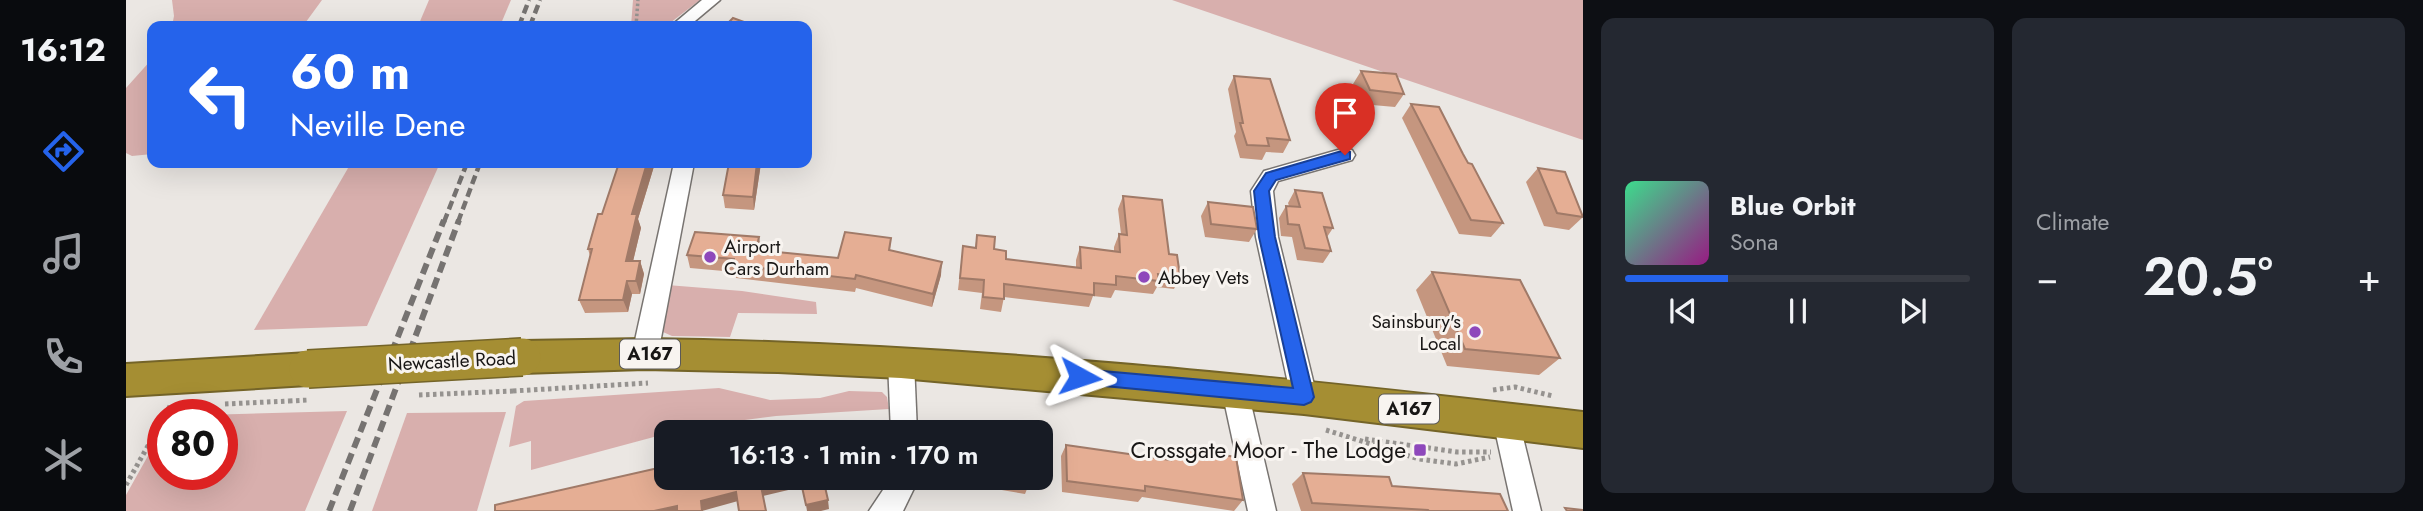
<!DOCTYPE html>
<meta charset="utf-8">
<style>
:root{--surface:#171b24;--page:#242831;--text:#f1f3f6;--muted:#9ea1a6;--line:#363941;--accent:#2563eb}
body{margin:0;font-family:Jost,sans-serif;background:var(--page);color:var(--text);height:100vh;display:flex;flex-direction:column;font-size:26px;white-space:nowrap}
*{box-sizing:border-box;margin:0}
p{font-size:23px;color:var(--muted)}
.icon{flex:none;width:38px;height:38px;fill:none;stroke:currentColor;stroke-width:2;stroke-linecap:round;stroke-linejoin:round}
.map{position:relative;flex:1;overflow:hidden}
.side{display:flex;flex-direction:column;gap:18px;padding:18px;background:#0d0f14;width:840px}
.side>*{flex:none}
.top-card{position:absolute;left:21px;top:21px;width:665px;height:147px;border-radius:14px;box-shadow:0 7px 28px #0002;background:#2563eb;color:#fff;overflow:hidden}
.speed{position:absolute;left:21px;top:399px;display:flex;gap:14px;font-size:35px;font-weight:700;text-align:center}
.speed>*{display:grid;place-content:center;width:91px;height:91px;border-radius:50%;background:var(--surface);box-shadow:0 7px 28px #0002;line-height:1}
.speed .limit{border:10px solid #d22;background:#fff;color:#111}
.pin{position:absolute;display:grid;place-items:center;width:60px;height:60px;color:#fff;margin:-72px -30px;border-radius:50% 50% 50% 0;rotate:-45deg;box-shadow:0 0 7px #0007}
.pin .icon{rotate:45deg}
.me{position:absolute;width:77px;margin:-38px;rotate:95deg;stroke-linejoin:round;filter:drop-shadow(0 0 5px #0008)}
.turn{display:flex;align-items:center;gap:24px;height:147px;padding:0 28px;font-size:32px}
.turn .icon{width:91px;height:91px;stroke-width:2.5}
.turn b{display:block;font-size:49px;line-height:60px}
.big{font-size:52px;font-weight:600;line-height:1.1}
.side .card{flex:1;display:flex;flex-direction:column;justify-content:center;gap:10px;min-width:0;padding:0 24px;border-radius:14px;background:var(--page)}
.song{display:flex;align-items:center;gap:21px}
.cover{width:84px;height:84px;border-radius:10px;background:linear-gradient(135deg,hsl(150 70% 55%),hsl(310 70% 35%))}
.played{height:7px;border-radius:4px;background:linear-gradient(90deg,var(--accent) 30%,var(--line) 30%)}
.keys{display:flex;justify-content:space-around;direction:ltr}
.heat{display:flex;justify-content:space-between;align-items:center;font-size:38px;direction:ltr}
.side .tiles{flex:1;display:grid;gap:18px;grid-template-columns:repeat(2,1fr)}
.trip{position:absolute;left:528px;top:420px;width:399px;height:70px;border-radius:14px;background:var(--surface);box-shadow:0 7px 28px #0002;font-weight:600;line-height:70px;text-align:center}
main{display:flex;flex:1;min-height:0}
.tab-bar{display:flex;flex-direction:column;width:126px;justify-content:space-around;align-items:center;background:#090b0e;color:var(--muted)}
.tab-bar .icon{width:49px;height:49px}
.tab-bar .active{color:var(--accent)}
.tab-bar b{font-size:32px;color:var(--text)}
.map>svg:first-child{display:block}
.green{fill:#d8afad}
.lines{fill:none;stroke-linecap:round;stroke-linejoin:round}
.minor-casing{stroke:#787471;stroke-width:3}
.highway-casing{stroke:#746428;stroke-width:4}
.path-far1{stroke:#969390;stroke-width:3.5;stroke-dasharray:2.5 2.5;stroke-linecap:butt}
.path{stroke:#969390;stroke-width:5;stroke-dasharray:3.5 3.5;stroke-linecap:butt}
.minor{fill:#fff;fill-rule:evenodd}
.highway{fill:#a58e33;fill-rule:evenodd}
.rail-far1{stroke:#767371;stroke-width:4.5;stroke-dasharray:9 4.5;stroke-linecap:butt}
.rail{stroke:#767371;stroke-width:6;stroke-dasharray:11 6;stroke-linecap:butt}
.highway-bridge-casing{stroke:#746428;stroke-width:40;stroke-linecap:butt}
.path-bridge{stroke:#969390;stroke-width:5;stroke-dasharray:3.5 3.5;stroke-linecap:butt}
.highway-bridge{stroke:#a58e33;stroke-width:37}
.wall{fill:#c5967f}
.shaded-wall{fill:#a07a68}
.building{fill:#e5ae94;stroke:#a07a68;stroke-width:2}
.route{fill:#2563eb;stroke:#184099;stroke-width:2}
.poi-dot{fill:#8e48bb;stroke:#f8f4f0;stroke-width:2.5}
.labels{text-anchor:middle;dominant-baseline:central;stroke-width:6;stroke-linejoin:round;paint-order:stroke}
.shield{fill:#f8f4f0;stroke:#5b5957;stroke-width:2}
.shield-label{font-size:18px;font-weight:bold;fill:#181615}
.poi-label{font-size:19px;fill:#181615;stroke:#f8f4f0;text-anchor:start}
.street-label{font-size:19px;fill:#181615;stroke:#f8f4f0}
.near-poi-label{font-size:23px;fill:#181615;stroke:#f8f4f0;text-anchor:end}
</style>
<main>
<nav class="tab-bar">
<b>16:12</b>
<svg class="icon active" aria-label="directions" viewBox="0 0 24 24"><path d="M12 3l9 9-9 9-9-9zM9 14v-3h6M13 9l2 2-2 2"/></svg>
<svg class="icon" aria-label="music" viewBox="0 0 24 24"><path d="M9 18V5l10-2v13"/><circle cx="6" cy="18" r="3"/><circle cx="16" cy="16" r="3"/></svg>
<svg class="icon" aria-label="phone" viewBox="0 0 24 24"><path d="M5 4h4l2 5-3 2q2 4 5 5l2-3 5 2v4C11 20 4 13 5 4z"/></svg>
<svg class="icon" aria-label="climate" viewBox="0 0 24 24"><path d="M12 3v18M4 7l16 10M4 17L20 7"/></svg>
</nav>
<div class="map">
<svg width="1457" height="511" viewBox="0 0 1457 511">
<rect width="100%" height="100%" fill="#ebe7e3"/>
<g class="green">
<path d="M 46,0 L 196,0 L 177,26 L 46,26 L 48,16 Z"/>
<path d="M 303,0 L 385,0 L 374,26 L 292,26 Z"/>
<path d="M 507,0 L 574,0 L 540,26 L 505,26 Z"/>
<path d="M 1046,0 L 1457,0 L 1457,140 Z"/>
<path d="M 26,59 L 26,154 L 6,156 L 0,153 L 0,88 Z"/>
<path d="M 225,163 L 314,163 L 241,326 L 128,330 Z"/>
<path d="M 541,285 L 616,291 L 690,302 L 691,314 L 612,313 L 604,337 L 546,336 L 537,332 Z"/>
<path d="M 593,388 L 644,400 L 694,398 L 723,391 L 756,392 L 761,397 L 763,409 L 650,416 L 565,427 L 405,470 L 405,441 L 383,447 L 390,406 L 398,401 Z"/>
<path d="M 221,411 L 179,511 L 0,511 L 0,495 L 37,429 L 37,474 L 96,474 L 96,415 L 79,415 Z"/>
<path d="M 380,412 L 351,511 L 246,511 L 281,413 Z"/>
</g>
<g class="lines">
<g class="minor-casing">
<g id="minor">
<path d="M 576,0 L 594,0 L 563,26 L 545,26 Z"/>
<path d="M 1219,148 L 1226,150 L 1229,155 L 1226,160 L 1152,181 L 1147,191 L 1152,237 L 1191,397 L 1187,405 L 1178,408 L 1169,405 L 1165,397 L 1130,237 L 1125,191 L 1138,171 Z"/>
<path d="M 548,163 L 568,163 L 532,354 L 528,361 L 519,365 L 510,361 L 506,354 Z"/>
<path d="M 775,351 L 784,354 L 788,362 L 791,432 L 765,432 L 762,362 L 766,354 Z"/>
<path d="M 1109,380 L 1118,383 L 1122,391 L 1150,511 L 1122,511 L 1096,391 L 1100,383 Z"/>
<path d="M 1380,409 L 1389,413 L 1393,421 L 1415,511 L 1387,511 L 1367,421 L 1371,413 Z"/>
<path d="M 765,478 L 793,478 L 777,511 L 743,511 Z"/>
</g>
</g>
<g class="highway-casing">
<g id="highway">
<path d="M 519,339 C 833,343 1145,376 1457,412 L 1457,448 L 1178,414 L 775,378 L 652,372 L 519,369 L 396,373 L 383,368 L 378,357 L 383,346 L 396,341 Z"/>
<path d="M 182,353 L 195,358 L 201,369 L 195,380 L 182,385 L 0,396 L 0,364 Z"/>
</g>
</g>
<path class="path-far1" d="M 510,26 L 512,0"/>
<g class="path">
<path d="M 1367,390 L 1389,387 L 1427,396"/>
<path d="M 387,391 L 522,383"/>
<path d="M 99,404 L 163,401"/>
<path d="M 39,415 L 44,406"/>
<path d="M 1200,430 L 1293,459 L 1330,464 L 1364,457"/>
<path d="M 1239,439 L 1331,452 L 1365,452"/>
<path d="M 0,485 L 37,419"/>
</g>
<use href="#minor" class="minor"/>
<use href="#highway" class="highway"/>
<g class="rail-far1">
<path d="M 393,26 L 403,0"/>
<path d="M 404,26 L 414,0"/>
<path d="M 318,222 L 341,163"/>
<path d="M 332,222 L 354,163"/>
</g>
<g class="rail">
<path d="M 203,511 L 318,220"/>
<path d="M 224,511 L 333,220"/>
</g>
<g class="highway-bridge-casing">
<path id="highway-bridge" d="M 182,369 L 396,357"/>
</g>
<g class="path-bridge">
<path d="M 293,395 L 387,391"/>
<path d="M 163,401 L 183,400"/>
</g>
<use href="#highway-bridge" class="highway-bridge"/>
</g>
<g class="wall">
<path d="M 1235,71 L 1278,94 L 1269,107 L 1235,104 L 1227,84 Z"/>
<path d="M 1108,76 L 1164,140 L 1157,153 L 1140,152 L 1136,160 L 1114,158 L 1108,136 L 1110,132 L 1102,89 Z"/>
<path d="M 1285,104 L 1337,154 L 1377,223 L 1365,237 L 1333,234 L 1276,118 Z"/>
<path d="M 493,163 L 529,163 L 512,219 L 515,228 L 507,261 L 514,261 L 518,274 L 514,294 L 506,294 L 502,312 L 459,313 L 453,300 L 464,256 L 462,249 L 476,214 Z"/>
<path d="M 635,163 L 628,210 L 599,208 L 597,195 Z"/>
<path d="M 1412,168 L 1457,217 L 1443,230 L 1418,226 L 1400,182 Z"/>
<path d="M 1169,190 L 1207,228 L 1201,237 L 1205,251 L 1197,263 L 1171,260 L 1166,237 L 1155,236 L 1153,218 L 1160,206 L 1163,206 L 1162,203 Z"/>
<path d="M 997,196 L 1043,254 L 1054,276 L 1048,289 L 1031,287 L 1027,294 L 989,290 L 985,298 L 967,296 L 963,307 L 878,297 L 875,312 L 854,309 L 856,293 L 832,290 L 837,246 L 849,248 L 851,235 L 880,259 L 950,267 L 950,260 L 954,247 L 988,251 L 988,247 L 993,234 L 995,234 L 992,209 Z"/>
<path d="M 1082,202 L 1131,229 L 1123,242 L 1079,237 L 1075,216 Z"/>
<path d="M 765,238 L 764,250 L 815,275 L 806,307 L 730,288 L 729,292 L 610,278 L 609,272 L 564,268 L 561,255 L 635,250 L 712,258 Z"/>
<path d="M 1306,272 L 1434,358 L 1413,375 L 1321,366 L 1290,290 Z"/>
<path d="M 940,445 L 1037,459 L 1044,448 L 1117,500 L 1108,511 L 1016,497 L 1012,502 L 936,492 L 935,456 Z"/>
<path d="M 1177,473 L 1266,486 L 1382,511 L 1175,511 L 1166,484 Z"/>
<path d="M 817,478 L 904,478 L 903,484 L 899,494 L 817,480 Z"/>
</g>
<g class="shaded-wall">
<path d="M 521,163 L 529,163 L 512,219 L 515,228 L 504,274 L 500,261 L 506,214 Z"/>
<path d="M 631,163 L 635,163 L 628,210 L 627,197 Z"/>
<path d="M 633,237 L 635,250 L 630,250 Z"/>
<path d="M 514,261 L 518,274 L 514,294 L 510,281 Z"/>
<path d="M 816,262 L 815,275 L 806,307 L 807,294 Z"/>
<path d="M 501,281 L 506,294 L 502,312 L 497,300 Z"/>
<path d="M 671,478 L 674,478 L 675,487 L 637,496 L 635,486 Z"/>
<path d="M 696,478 L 713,478 L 696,482 Z"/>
<path d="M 610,492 L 612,501 L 576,511 L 575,501 Z"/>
<path d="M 702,500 L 703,509 L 695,511 L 681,511 L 680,505 Z"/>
<path d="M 551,506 L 553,511 L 528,511 Z"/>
</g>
<g class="building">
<path d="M 607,18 L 629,26 L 599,26 Z"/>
<path d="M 1235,71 L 1270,74 L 1278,94 L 1244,90 Z"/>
<path d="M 1108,76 L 1144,79 L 1164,140 L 1141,138 L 1143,146 L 1121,145 L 1114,123 L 1117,123 Z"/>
<path d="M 1285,104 L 1313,107 L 1337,154 L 1342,163 L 1346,164 L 1377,223 L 1345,220 Z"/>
<path d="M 493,163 L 521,163 L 506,214 L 511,214 L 500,261 L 514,261 L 510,281 L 501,281 L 497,300 L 453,300 L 466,249 L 462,249 L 472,214 L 476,214 Z"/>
<path d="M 603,163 L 631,163 L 627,197 L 597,195 Z"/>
<path d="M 1412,168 L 1439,172 L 1457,217 L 1431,213 Z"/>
<path d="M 1169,190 L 1196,193 L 1207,228 L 1198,227 L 1205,251 L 1179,248 L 1173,225 L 1162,224 L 1160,206 L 1174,207 Z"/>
<path d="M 997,196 L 1036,200 L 1043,254 L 1051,255 L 1054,276 L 1032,274 L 1033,281 L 990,276 L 990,285 L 968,283 L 968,295 L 878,284 L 878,299 L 857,297 L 858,280 L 834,278 L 837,246 L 850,248 L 851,235 L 869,237 L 868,249 L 880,251 L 880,259 L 955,268 L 954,247 L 994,252 L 993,234 L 1001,235 Z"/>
<path d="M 1082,202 L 1127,207 L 1131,229 L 1085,224 Z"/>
<path d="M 569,232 L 633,237 L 630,250 L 712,258 L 719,232 L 765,238 L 763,250 L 816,262 L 807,294 L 730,275 L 729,279 L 608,265 L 608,259 L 561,255 Z"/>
<path d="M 1306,272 L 1394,280 L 1434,358 L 1339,349 Z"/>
<path d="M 727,425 L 729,432 L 693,432 Z"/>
<path d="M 824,428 L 853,432 L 823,432 Z"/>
<path d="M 940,445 L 1045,460 L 1044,448 L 1110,457 L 1117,500 L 1019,486 L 1019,491 L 941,481 Z"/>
<path d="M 541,466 L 541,478 L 671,478 L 635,486 L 640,511 L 613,511 L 610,492 L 575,501 L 576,511 L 551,511 L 551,506 L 528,511 L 369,511 L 369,505 Z"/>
<path d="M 1177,473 L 1263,477 L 1266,486 L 1374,494 L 1382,511 L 1303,511 L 1302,510 L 1186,503 Z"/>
<path d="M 674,478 L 697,478 L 702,500 L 680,505 Z"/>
<path d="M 868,478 L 904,478 L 903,484 Z"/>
<path d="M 1439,508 L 1457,510 L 1457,511 L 1441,511 Z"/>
</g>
<path class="route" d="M 1219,150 L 1224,152 L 1224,159 L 1150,180 L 1143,191 L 1149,237 L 1188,397 L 1185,402 L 1178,405 L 947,383 L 945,377 L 947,372 L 954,369 L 1167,388 L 1133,237 L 1128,191 L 1140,173 Z"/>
<g class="poi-dot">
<circle cx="584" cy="257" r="7"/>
<circle cx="1018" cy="277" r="7"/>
<circle cx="1349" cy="332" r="7"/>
<rect x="1287" y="443" width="14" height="14" rx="3.5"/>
</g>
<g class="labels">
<g class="shield">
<rect x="494" y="339.5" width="60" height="29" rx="5"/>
<rect x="1253" y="394.5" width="60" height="29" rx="5"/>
</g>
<g class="shield-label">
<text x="524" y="354">A167</text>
<text x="1283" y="409">A167</text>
</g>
<g class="poi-label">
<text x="598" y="246">Airport<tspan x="598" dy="22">Cars Durham</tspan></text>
<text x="1032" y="277">Abbey Vets</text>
<text x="1335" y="321" text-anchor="end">Sainsbury's<tspan x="1335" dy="22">Local</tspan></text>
</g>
<g class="street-label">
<text transform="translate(326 361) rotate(-3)">Newcastle Road</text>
</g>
<g class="near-poi-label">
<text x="1280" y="450">Crossgate Moor - The Lodge</text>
</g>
</g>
</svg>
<div class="speed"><div class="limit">80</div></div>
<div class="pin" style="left:1219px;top:155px;background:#d93025"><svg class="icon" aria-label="arrive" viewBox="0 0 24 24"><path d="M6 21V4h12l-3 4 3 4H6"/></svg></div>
<svg class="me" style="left:954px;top:377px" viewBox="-20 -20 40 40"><path d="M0-17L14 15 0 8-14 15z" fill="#2563eb" stroke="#fff" stroke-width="4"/></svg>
<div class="trip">16:13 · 1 min · 170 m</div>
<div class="top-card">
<div class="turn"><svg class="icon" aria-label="left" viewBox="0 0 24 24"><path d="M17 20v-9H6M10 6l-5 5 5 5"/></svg><div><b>60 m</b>Neville Dene</div></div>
</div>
</div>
<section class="side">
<div class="tiles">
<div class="card">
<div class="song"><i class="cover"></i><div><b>Blue Orbit</b><p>Sona</p></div></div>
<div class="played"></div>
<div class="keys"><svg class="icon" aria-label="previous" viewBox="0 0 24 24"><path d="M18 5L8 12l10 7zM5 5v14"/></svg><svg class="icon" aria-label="pause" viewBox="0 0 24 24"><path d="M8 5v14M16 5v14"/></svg><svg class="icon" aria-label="next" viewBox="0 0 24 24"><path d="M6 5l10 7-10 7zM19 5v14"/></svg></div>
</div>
<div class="card"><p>Climate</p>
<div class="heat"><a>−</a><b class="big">20.5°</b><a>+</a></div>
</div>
</div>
</section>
</main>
